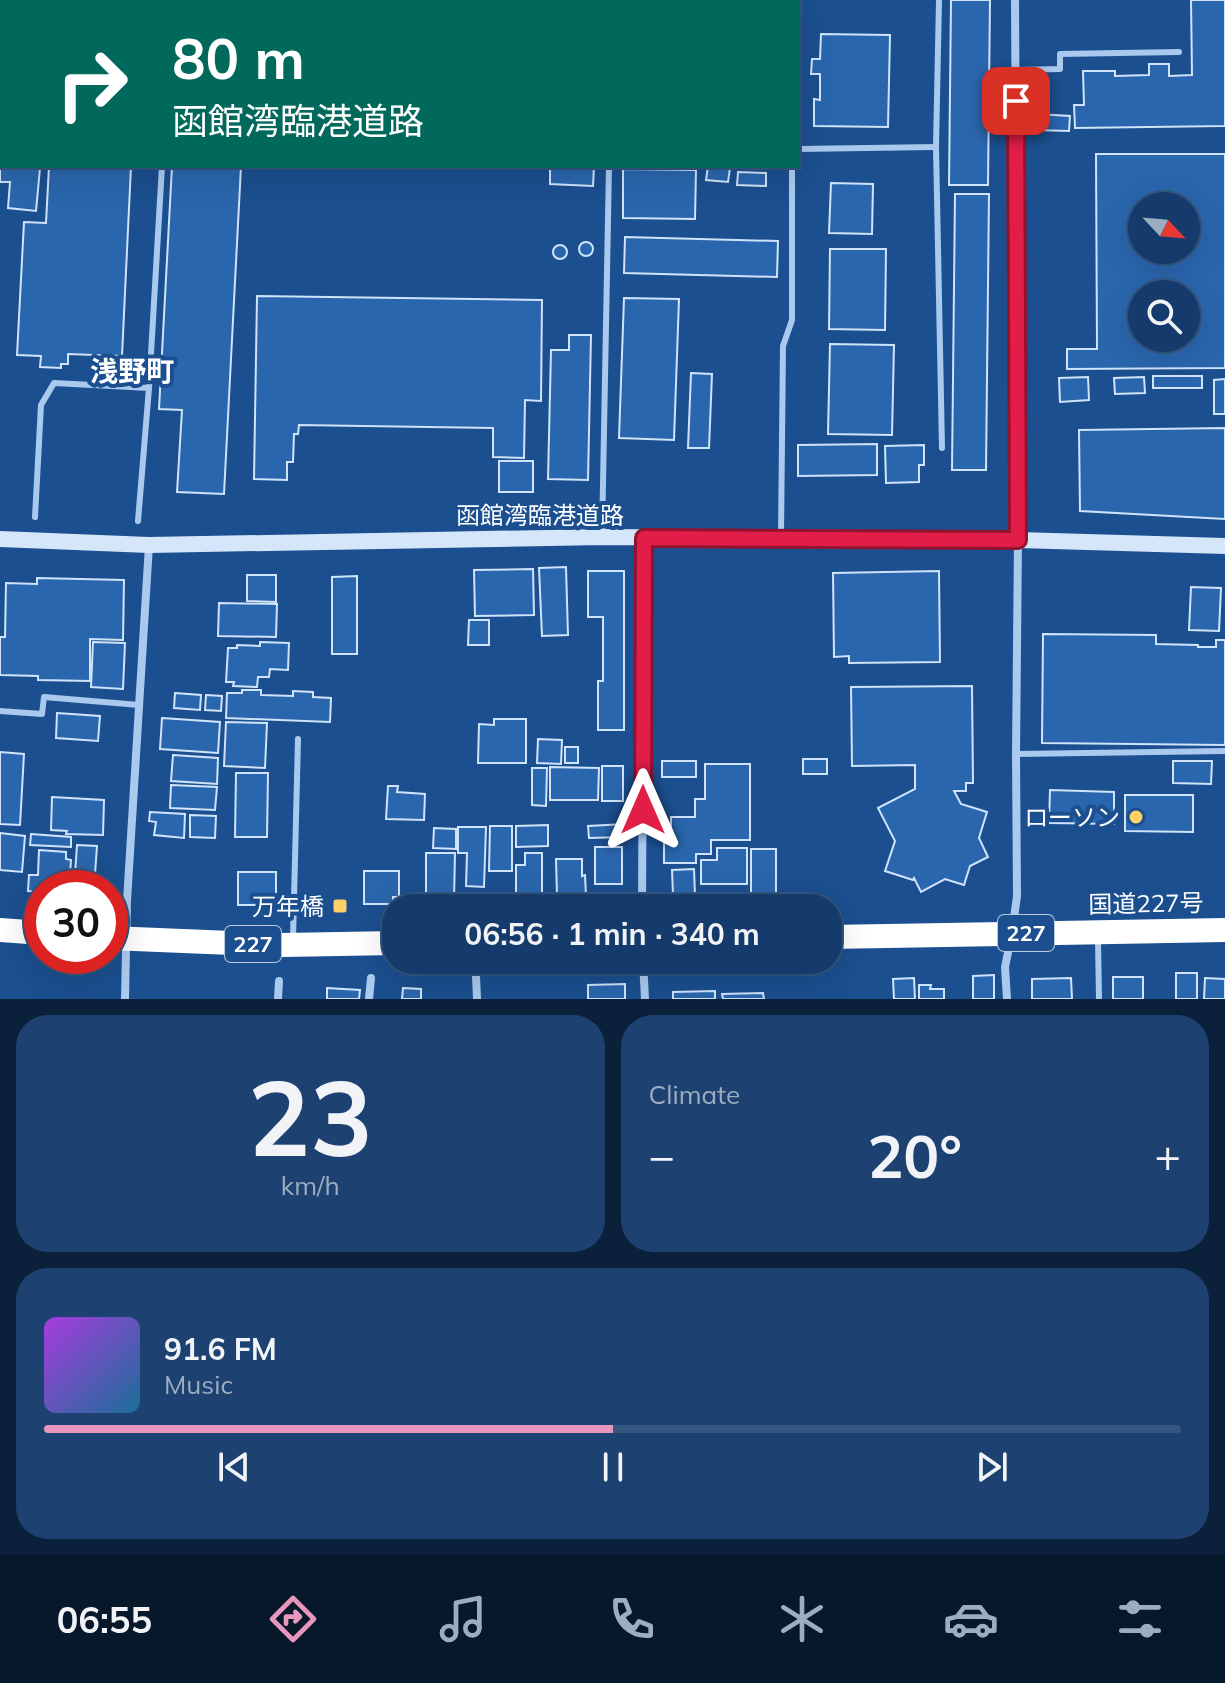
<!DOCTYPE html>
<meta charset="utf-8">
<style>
:root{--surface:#143b6b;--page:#1d4271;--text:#f1f3f6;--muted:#9dadc1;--line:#33557e;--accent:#e797bd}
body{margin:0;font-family:Mulish,"Noto Sans JP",sans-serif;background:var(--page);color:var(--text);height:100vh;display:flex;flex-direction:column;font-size:30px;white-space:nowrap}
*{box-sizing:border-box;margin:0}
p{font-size:26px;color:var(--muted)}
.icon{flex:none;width:44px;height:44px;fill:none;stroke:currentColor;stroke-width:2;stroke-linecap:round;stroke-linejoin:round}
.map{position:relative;height:999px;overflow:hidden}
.side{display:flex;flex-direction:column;gap:16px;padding:16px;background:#0b203b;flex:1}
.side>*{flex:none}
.guide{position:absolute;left:0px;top:0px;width:800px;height:168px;box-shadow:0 8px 32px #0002,0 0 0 2px var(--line);background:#00695c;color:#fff;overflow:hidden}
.needle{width:52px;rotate:116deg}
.tools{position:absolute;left:1128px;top:192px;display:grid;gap:16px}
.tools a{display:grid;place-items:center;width:72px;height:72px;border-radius:50%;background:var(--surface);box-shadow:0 8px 32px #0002,0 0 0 2px var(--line);font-size:40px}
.speed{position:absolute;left:24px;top:870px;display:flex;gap:16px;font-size:40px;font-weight:700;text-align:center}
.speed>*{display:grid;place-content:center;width:104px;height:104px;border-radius:50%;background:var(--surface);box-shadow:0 8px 32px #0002,0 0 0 2px var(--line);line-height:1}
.speed .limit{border:12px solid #d22;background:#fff;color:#111}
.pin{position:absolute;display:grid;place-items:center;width:68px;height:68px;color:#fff;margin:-34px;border-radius:16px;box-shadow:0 4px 12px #0006}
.me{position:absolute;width:88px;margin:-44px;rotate:0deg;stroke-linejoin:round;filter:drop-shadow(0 0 6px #0008)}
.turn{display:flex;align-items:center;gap:28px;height:168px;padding:0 40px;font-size:36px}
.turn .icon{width:104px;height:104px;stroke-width:2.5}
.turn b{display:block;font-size:56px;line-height:68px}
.big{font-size:60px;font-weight:700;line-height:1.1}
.side .tile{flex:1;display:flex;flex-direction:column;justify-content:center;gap:12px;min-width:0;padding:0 28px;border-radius:32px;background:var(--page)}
.side .dial{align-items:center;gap:0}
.dial b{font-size:104px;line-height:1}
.song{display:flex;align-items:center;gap:24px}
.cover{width:96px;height:96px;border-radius:12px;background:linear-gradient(135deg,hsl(280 70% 55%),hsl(200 70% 35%))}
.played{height:8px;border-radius:4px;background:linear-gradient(90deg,var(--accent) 50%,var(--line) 50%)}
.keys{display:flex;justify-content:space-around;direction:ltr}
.heat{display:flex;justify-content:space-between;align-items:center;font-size:44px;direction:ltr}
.side .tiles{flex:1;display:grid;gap:16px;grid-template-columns:1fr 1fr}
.tile:last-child{grid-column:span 2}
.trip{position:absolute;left:382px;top:894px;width:460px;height:80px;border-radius:32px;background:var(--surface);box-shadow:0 8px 32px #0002,0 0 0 2px var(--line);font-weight:700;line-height:80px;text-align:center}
.tabs{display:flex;height:128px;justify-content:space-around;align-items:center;background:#08182b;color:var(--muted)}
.tabs .icon{width:56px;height:56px}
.tabs .on{color:var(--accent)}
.tabs b{font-size:36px;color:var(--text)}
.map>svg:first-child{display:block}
.building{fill:#2a66ad;stroke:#cfe3fa;stroke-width:2;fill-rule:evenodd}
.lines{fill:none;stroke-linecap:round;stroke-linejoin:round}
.lane{stroke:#a9c9ee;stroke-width:6}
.street{stroke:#a9c9ee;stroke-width:8}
.secondary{stroke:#d6e6fa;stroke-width:16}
.highway{stroke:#fff;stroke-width:24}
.route-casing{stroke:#92132f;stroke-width:20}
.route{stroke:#e11d48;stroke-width:14}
.poi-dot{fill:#ffd166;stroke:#1b4f8f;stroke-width:3}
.labels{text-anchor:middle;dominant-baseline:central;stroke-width:8;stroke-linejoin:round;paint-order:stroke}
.shield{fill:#1b4f8f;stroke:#bbcadd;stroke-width:2}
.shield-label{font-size:22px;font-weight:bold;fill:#fff}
.street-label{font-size:24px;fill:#fff;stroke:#1b4f8f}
.poi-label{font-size:24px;fill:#fff;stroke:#1b4f8f;text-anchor:end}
.quarter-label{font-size:28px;font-weight:bold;fill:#fff;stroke:#1b4f8f}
</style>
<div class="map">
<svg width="1225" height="999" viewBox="0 0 1225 999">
<rect width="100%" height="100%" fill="#1b4f8f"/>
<g class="building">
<rect x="57" y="0" width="81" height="2"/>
<path d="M 951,0 L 990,0 L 988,185 L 949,185 Z"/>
<path d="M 1191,0 L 1225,0 L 1225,126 L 1075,128 L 1074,105 L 1084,105 L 1083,71 L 1115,71 L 1115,76 L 1149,75 L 1149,64 L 1169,64 L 1169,76 L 1192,75 Z"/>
<path d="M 821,34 L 890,35 L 888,127 L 814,126 L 814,99 L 820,100 L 820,74 L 811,74 L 812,59 L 820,59 Z"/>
<path d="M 1037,114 L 1070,116 L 1069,131 L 1036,130 Z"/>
<path d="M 1096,154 L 1225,154 L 1225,368 L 1067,369 L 1067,349 L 1097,349 ZM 1142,206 L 1186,206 L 1186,250 L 1142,250 ZM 1142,294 L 1186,294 L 1186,338 L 1142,338 Z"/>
<path d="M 0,165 L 40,168 L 36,211 L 8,208 L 10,182 L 0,182 Z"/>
<path d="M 49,166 L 131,166 L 122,356 L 68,354 L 68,364 L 61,364 L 61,368 L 40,367 L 41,356 L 17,355 L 24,222 L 46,223 Z"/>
<path d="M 172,166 L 241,166 L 224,494 L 177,492 L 182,410 L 159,409 Z"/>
<path d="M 550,166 L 594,166 L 593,186 L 550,184 Z"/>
<path d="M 708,166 L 730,168 L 728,182 L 706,180 Z"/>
<path d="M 623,169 L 696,170 L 695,219 L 623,218 Z"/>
<path d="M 738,172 L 766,173 L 766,186 L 737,185 Z"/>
<path d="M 831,183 L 873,184 L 872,234 L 829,233 Z"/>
<path d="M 955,194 L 989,194 L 986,470 L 952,470 Z"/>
<path d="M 625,237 L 778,241 L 777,277 L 624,273 Z"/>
<circle cx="586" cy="249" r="7"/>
<circle cx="560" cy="252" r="7"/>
<path d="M 830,249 L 886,249 L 885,330 L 829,329 Z"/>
<path d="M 257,296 L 542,300 L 541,401 L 525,400 L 524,458 L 493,457 L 493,428 L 299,425 L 298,434 L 294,434 L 293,462 L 287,462 L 287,480 L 254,479 Z"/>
<path d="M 624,298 L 679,299 L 674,440 L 619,438 Z"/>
<path d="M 569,335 L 591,335 L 588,480 L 548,479 L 551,350 L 569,350 Z"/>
<path d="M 830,344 L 894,345 L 892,435 L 828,434 Z"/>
<path d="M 691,373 L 712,374 L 709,448 L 688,448 Z"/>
<rect x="1153" y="376" width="49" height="12"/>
<path d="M 1088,377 L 1089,400 L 1060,402 L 1059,378 Z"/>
<path d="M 1144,377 L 1145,393 L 1115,394 L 1114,378 Z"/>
<path d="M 1225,379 L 1225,414 L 1214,414 L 1214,380 Z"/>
<path d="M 1225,428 L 1225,519 L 1080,511 L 1079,430 Z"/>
<path d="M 877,444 L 877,475 L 798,476 L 798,445 Z"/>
<path d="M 924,445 L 924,465 L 919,465 L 919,482 L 886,483 L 885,446 Z"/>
<rect x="499" y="461" width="34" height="31"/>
<path d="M 566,567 L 568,635 L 542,636 L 539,568 Z"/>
<path d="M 533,569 L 534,615 L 475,616 L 474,570 Z"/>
<path d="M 588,571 L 624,571 L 624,730 L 598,730 L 598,681 L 603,681 L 603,617 L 588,617 Z"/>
<path d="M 939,571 L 940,662 L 849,663 L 849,656 L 834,657 L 833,573 Z"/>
<path d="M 247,575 L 276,575 L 276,602 L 247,601 Z"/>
<path d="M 357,576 L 357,654 L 332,654 L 332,577 Z"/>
<path d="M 37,578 L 124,580 L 123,640 L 90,639 L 90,681 L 38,680 L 38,676 L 0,675 L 0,637 L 5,637 L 6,583 L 37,584 Z"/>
<path d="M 1191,587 L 1221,588 L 1219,631 L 1189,630 Z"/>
<path d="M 219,603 L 277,604 L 276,637 L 218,636 Z"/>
<path d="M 469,620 L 489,620 L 489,645 L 468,645 Z"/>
<path d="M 1043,634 L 1156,635 L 1156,644 L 1198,645 L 1198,647 L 1216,647 L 1216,640 L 1225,640 L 1225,745 L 1042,743 Z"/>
<path d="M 93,642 L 125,643 L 123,689 L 91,687 Z"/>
<path d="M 260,642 L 289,643 L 288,670 L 270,669 L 269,677 L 258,677 L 257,687 L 233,686 L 234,682 L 226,682 L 228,648 L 237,648 L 237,645 L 260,646 Z"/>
<path d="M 972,686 L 973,783 L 966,783 L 966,791 L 954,791 L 961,804 L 987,812 L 979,838 L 988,857 L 970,866 L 964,885 L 945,879 L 921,892 L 914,878 L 913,880 L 885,871 L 895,841 L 878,808 L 915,789 L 915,765 L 852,766 L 851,687 Z"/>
<path d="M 242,690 L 261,690 L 261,695 L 293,696 L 293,691 L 313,692 L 313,697 L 331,698 L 330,722 L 226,718 L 227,693 L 242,693 Z"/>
<path d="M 175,693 L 201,695 L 200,710 L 174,708 Z"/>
<path d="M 206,695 L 222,696 L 221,711 L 205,710 Z"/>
<path d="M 57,713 L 100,716 L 98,741 L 56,738 Z"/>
<path d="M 162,718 L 220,722 L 218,753 L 160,749 Z"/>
<path d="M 494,719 L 526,719 L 526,763 L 478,763 L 479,724 L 494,725 Z"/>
<path d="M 226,722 L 267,723 L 265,768 L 224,766 Z"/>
<path d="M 538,739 L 562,740 L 561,764 L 537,763 Z"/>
<rect x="565" y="747" width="13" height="16"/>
<path d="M 0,752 L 24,754 L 20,825 L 0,824 Z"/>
<path d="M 173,755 L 218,758 L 217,784 L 171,781 Z"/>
<rect x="803" y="759" width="24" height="15"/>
<rect x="662" y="761" width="34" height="16"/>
<path d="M 1173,761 L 1212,761 L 1211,784 L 1173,783 Z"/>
<path d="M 705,764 L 750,764 L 750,840 L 711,840 L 711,854 L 696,854 L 696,863 L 664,863 L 664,840 L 671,840 L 671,817 L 695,817 L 695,799 L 705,799 Z"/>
<rect x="602" y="766" width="21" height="35"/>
<path d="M 550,767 L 599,768 L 598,800 L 550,800 Z"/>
<path d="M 532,768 L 547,768 L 546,806 L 532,805 Z"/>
<path d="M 236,773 L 268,773 L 267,837 L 235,837 Z"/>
<path d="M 171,785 L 217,787 L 215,810 L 170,808 Z"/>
<path d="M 388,786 L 398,786 L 397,792 L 425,794 L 424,820 L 386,819 Z"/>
<path d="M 1050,790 L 1114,792 L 1114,824 L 1049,823 Z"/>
<path d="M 1125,795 L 1193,795 L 1193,832 L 1125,831 Z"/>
<path d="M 52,797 L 104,800 L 103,835 L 66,834 L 67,831 L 51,830 Z"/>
<path d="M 150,812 L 185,814 L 184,838 L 154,835 L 156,822 L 149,821 Z"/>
<path d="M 190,815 L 216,816 L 215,838 L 190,837 Z"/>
<path d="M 625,824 L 626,837 L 589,838 L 588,826 Z"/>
<path d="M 548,825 L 548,846 L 516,847 L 516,826 Z"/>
<path d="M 490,826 L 512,826 L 512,871 L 489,871 Z"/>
<path d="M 458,827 L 486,827 L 484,887 L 466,886 L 467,853 L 458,853 Z"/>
<path d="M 434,828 L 456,829 L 456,849 L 433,848 Z"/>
<path d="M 0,833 L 25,836 L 22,872 L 0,870 Z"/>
<path d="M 31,834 L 71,837 L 71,847 L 30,845 Z"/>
<path d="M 77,845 L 97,846 L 94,888 L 74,888 Z"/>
<rect x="595" y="847" width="27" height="37"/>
<path d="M 717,848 L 747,848 L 747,884 L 701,884 L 701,860 L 717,860 Z"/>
<path d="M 751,849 L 776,849 L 776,896 L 751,895 Z"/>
<path d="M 39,850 L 66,852 L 66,859 L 71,860 L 69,888 L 42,888 L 42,892 L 28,891 L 29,875 L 38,875 Z"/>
<path d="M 426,853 L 455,853 L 454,900 L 426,899 Z"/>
<path d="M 525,853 L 542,853 L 542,899 L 516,899 L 516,865 L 525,865 Z"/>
<path d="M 556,859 L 582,859 L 582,876 L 585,875 L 586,896 L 564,899 L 564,896 L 557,896 Z"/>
<path d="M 694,869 L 695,895 L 673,895 L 672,870 Z"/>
<path d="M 364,871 L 399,871 L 399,897 L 393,897 L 393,904 L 364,904 Z"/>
<rect x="238" y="872" width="38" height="33"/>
<rect x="1176" y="973" width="21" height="26"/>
<path d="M 994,975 L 994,999 L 973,999 L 973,976 Z"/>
<rect x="1113" y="977" width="30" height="22"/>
<path d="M 914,978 L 915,999 L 894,999 L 893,979 Z"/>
<path d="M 1071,978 L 1072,999 L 1032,999 L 1032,979 Z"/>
<path d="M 1205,978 L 1225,979 L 1225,999 L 1204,999 Z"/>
<path d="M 625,984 L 625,999 L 588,999 L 588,985 Z"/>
<path d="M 919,985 L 931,985 L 930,989 L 944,989 L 944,999 L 919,999 Z"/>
<path d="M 327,988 L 360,990 L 359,999 L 327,999 Z"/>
<path d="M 403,988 L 421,989 L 421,999 L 402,999 Z"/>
<path d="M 715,991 L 715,999 L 673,999 L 673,992 Z"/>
<path d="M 763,993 L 764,999 L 723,999 L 722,994 Z"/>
</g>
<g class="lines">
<g class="lane">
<path d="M 939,0 L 936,147 L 942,448"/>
<path d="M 172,2 L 172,0"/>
<path d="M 541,2 L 541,0"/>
<path d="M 612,2 L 612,0"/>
<path d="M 792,2 L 792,0"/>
<path d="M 1016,70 L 1060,69 L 1060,54 L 1179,52"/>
<path d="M 798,149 L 936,147"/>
<path d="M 149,388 L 162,166"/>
<path d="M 35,517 L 41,405 L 54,383 L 149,388 L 138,521"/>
<path d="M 781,535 L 783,346 L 792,320 L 792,166"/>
<path d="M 602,537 L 609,166"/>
<path d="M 0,711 L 42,714 L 44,697 L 139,705"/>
<path d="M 1016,754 L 1225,751"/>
<path d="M 293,939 L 298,739"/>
<path d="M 1098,940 L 1099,999"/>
</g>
<g class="street">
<path d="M 642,908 L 644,538"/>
<path d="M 643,960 L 645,999"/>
<path d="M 476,976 L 477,999"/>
<path d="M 125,999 L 127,901 L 149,545"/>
<path d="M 278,999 L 279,981"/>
<path d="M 369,999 L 371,978"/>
<path d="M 1007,999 L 1005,967 L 1012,933 L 1017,896 L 1016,754 L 1018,540 L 1015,0"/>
</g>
<path class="secondary" d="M 0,539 L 149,545 L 602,537 L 1018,540 L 1225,546"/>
<g class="highway">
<path d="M 0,930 L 42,933"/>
<path d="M 828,937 L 1225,930"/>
<path d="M 110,938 L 282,945 L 396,943"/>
</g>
</g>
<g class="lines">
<g class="route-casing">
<path id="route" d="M 643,810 L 644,538 L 1018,540 L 1016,101"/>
</g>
<use href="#route" class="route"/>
</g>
<g class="poi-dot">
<circle cx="1136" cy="817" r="8"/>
<rect x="332" y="898" width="16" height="16" rx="4"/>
</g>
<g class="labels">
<g class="shield">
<rect x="998" y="915" width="56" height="36" rx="6"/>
<rect x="225" y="926" width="56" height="36" rx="6"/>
</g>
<g class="shield-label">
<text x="1026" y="933">227</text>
<text x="253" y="944">227</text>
</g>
<g class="street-label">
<text x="540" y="515">函館湾臨港道路</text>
<text transform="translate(1146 903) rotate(-1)">国道227号</text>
</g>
<g class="poi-label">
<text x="1120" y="817">ローソン</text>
<text x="324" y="906">万年橋</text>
</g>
<g class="quarter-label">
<text x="132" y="370">浅野町</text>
</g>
</g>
</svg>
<div class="tools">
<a><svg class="needle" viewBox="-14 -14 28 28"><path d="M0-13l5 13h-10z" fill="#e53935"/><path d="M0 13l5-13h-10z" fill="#9dadc1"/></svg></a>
<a><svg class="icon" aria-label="search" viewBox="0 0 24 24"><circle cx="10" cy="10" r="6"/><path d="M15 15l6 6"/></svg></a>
</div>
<div class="speed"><div class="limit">30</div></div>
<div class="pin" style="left:1016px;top:101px;background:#d93025"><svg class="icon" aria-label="arrive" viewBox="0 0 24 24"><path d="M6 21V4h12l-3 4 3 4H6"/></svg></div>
<svg class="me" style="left:643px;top:810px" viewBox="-20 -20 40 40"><path d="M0-17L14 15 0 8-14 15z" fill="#e11d48" stroke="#fff" stroke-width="4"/></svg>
<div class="trip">06:56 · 1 min · 340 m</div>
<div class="guide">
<div class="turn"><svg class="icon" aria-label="right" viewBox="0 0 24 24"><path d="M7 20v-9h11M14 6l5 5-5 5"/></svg><div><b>80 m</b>函館湾臨港道路</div></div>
</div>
</div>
<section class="side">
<div class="tiles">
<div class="tile dial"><b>23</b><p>km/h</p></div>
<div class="tile"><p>Climate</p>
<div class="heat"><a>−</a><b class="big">20°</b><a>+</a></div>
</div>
<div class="tile">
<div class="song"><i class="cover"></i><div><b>91.6 FM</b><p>Music</p></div></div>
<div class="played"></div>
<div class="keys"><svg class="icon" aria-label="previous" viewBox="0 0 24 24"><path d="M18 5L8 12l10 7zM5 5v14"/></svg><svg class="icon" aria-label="pause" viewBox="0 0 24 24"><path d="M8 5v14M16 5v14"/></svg><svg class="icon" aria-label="next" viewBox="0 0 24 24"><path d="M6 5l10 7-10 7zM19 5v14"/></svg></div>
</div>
</div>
</section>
<nav class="tabs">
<b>06:55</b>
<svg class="icon on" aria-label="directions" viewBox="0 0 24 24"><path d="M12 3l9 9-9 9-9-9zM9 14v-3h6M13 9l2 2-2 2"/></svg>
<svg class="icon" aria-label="music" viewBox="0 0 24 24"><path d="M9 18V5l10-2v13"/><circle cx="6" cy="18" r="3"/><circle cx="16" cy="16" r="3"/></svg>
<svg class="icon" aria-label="phone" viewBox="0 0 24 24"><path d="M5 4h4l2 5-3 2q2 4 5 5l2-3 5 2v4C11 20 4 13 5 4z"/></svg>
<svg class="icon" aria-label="climate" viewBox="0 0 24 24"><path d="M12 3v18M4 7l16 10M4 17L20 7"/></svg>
<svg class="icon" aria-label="car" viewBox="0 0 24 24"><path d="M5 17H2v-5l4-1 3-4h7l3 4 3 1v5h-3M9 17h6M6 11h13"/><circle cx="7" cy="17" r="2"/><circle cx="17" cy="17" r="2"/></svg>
<svg class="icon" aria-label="filters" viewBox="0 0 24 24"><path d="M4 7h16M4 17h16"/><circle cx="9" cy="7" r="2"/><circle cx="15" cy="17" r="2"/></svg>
</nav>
